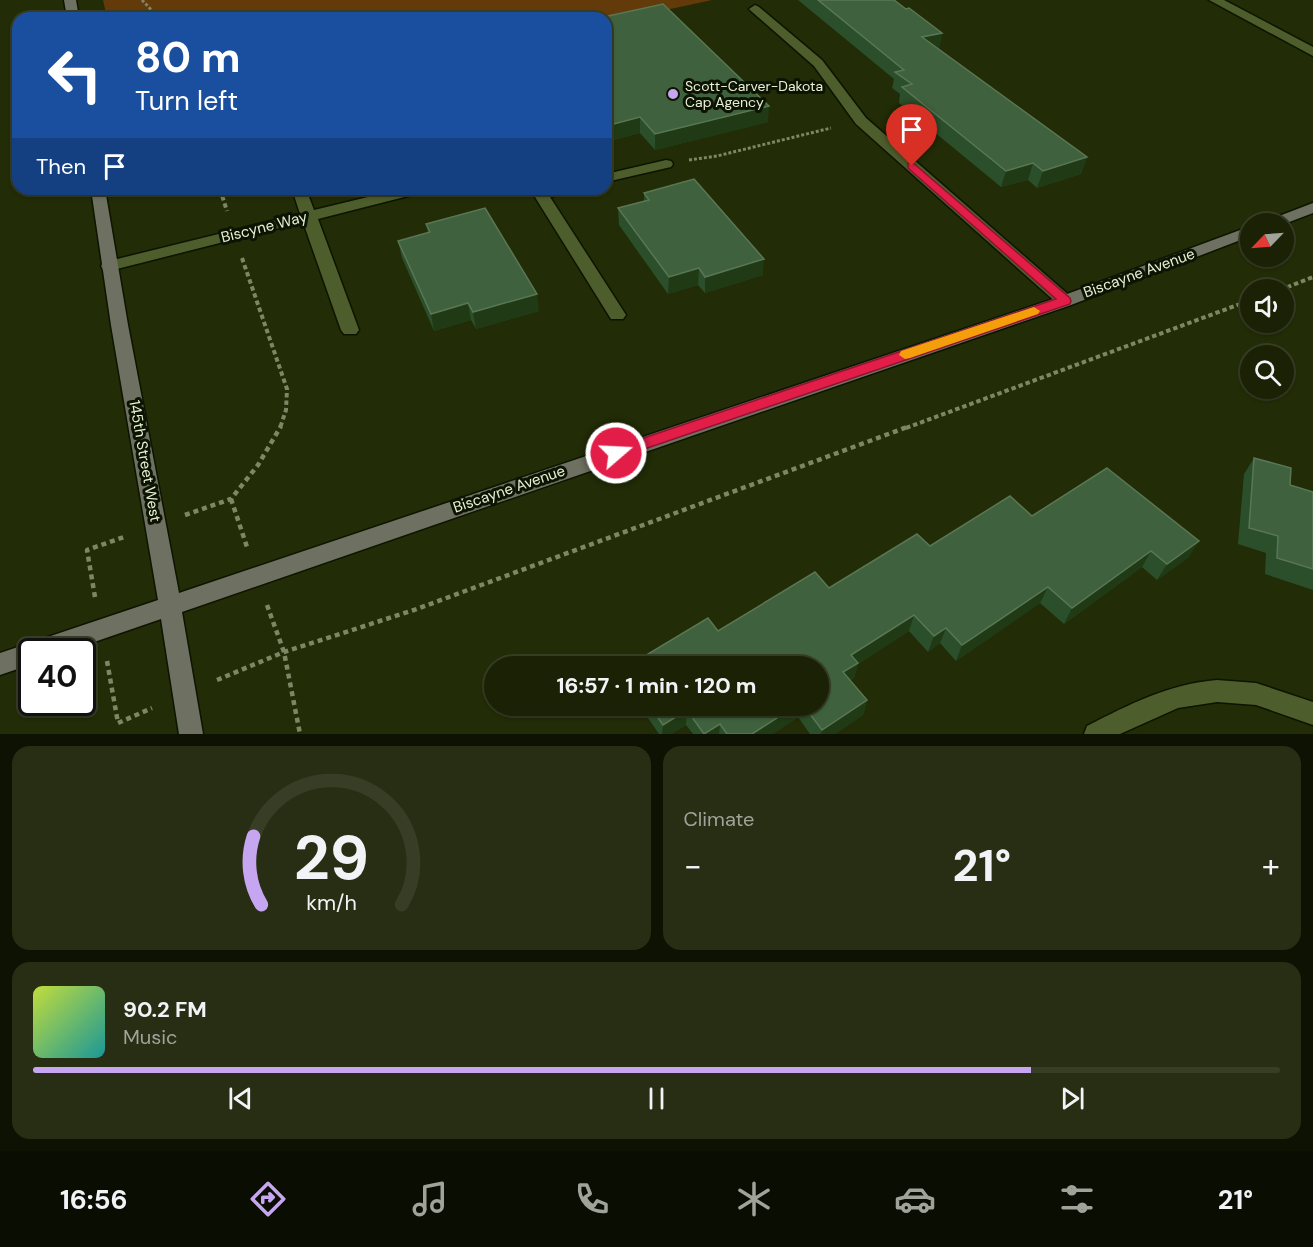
<!DOCTYPE html>
<meta charset="utf-8">
<style>
:root{--surface:#1a2104;--page:#272e13;--text:#f1f3f6;--muted:#9fa39a;--line:#383e26;--accent:#c6a6f0}
body{margin:0;font-family:"DM Sans",sans-serif;background:var(--page);color:var(--text);height:100vh;display:flex;flex-direction:column;font-size:22px;white-space:nowrap}
*{box-sizing:border-box;margin:0}
p{font-size:20px;color:var(--muted)}
.icon{flex:none;width:33px;height:33px;fill:none;stroke:currentColor;stroke-width:2;stroke-linecap:round;stroke-linejoin:round}
.map{position:relative;height:734px;overflow:hidden}
.side{display:flex;flex-direction:column;gap:12px;padding:12px;background:#0e1202;flex:1}
.side>*{flex:none}
.banner{position:absolute;left:12px;top:12px;width:600px;height:183px;border-radius:18px;box-shadow:0 2px 4px #0004,0 0 0 2px var(--line);background:#1a4fa0;color:#fff;overflow:hidden}
.needle{width:39px;rotate:245deg}
.controls{position:absolute;left:1240px;top:213px;display:grid;gap:12px}
.controls a{display:grid;place-items:center;width:54px;height:54px;border-radius:50%;background:var(--surface);box-shadow:0 2px 4px #0004,0 0 0 2px var(--line);font-size:30px}
.speed{position:absolute;left:18px;top:638px;display:flex;gap:12px;font-size:30px;font-weight:700;text-align:center}
.speed>*{display:grid;place-content:center;width:78px;height:78px;border-radius:50%;background:var(--surface);box-shadow:0 2px 4px #0004,0 0 0 2px var(--line);line-height:1}
.speed .limit{border:3px solid #111;border-radius:9px;background:#fff;color:#111}
.pin{position:absolute;display:grid;place-items:center;width:51px;height:51px;color:#fff;margin:-62px -26px;border-radius:50% 50% 50% 0;rotate:-45deg;box-shadow:0 0 6px #0007}
.pin .icon{rotate:45deg}
.me{position:absolute;width:66px;margin:-33px;rotate:71deg;stroke-linejoin:round;filter:drop-shadow(0 0 4px #0008)}
.turn{display:flex;align-items:center;gap:21px;height:126px;padding:0 24px;font-size:27px}
.turn .icon{width:78px;height:78px;stroke-width:2.5}
.turn b{display:block;font-size:42px;line-height:51px}
.then{display:flex;align-items:center;height:57px;padding:0 24px;background:#0003;gap:12px;font-size:22px}
.big{font-size:45px;font-weight:700;line-height:1.1}
.side .tile{flex:1;display:flex;flex-direction:column;justify-content:center;gap:9px;min-width:0;padding:0 21px;border-radius:18px;background:var(--page)}
.side .dial{align-items:center;gap:0}
.dial svg{height:156px;overflow:visible;fill:none;stroke:var(--line);stroke-width:7;stroke-linecap:round;text-anchor:middle}
.dial text{fill:var(--text);stroke:none}
.song{display:flex;align-items:center;gap:18px}
.cover{width:72px;height:72px;border-radius:9px;background:linear-gradient(135deg,hsl(70 70% 55%),hsl(180 70% 35%))}
.played{height:6px;border-radius:3px;background:linear-gradient(90deg,var(--accent) 80%,var(--line) 80%)}
.keys{display:flex;justify-content:space-around;direction:ltr}
.heat{display:flex;justify-content:space-between;align-items:center;font-size:33px;direction:ltr}
.side .tiles{flex:1;display:grid;gap:12px;grid-template-columns:1fr 1fr}
.tile:last-child{grid-column:span 2}
.trip{position:absolute;left:484px;top:656px;width:345px;height:60px;border-radius:30px;background:var(--surface);box-shadow:0 2px 4px #0004,0 0 0 2px var(--line);font-weight:700;line-height:60px;text-align:center}
.menu{display:flex;height:96px;justify-content:space-around;align-items:center;background:#0a0d02;color:var(--muted)}
.menu .icon{width:42px;height:42px}
.menu .on{color:var(--accent)}
.menu b{font-size:27px;color:var(--text)}
.map>svg:first-child{display:block}
.green{fill:#633a09}
.lines{fill:none;stroke-linecap:round;stroke-linejoin:round}
.lane-casing{stroke:#0d1400;stroke-width:3}
.street-casing{stroke:#0d1400;stroke-width:3}
.secondary-casing{stroke:#0d1400;stroke-width:3}
.path-far2{stroke:#7d8766;stroke-width:3;stroke-dasharray:3 2;stroke-linecap:butt}
.path-far1{stroke:#7d8766;stroke-width:4;stroke-dasharray:4.5 3;stroke-linecap:butt}
.path{stroke:#7d8766;stroke-width:4.5;stroke-dasharray:5 4;stroke-linecap:butt}
.lane{fill:#4d5d2b;fill-rule:evenodd}
.street{fill:#4d5d2b;fill-rule:evenodd}
.secondary{fill:#6e7161;fill-rule:evenodd}
.wall{fill:#2b4f2b}
.shaded-wall{fill:#1f3a14}
.building{fill:#3f613d;stroke:#5a7755;stroke-width:1.5}
.route{fill:#e11d48;stroke:#92132f;stroke-width:1.5}
.slow{fill:#f59e0b}
.poi-dot{fill:#c6a6f0;stroke:#0d1302;stroke-width:2}
.labels{text-anchor:middle;dominant-baseline:central;stroke-width:6;stroke-linejoin:round;paint-order:stroke}
.far-poi-label{font-size:14px;fill:#e7f1d5;stroke:#0d1302;text-anchor:start}
.street-label{font-size:15px;fill:#e7f1d5;stroke:#0d1302}
</style>
<div class="map">
<svg width="1313" height="734" viewBox="0 0 1313 734">
<rect width="100%" height="100%" fill="#222c06"/>
<path class="green" d="M 103,0 L 712,0 L 606,23 L 606,18 L 107,18 Z"/>
<g class="lines">
<g class="lane-casing">
<g id="lane">
<path d="M 755,5 L 759,7 L 822,60 L 866,118 L 1071,297 L 1073,301 L 1071,305 L 1059,305 L 856,124 L 814,66 L 751,11 L 749,9 Z"/>
<path d="M 666,160 L 671,161 L 673,164 L 671,167 L 606,182 L 606,174 Z"/>
<path d="M 292,189 L 306,189 L 314,210 L 401,189 L 426,189 L 424,192 L 318,219 L 359,330 L 356,334 L 344,334 L 341,330 L 303,222 L 109,271 L 103,270 L 101,266 L 103,262 L 109,261 L 300,214 Z"/>
<path d="M 530,189 L 570,189 L 568,192 L 550,197 L 626,315 L 623,319 L 611,319 Z"/>
</g>
</g>
<g class="street-casing">
<g id="street">
<path d="M 1209,0 L 1224,0 L 1313,47 L 1313,56 Z"/>
<path d="M 1217,680 L 1256,683 L 1313,702 L 1313,725 L 1256,705 L 1217,702 L 1178,708 L 1120,734 L 1084,734 L 1087,726 C 1130,704 1169,684 1217,680 Z"/>
</g>
</g>
<g class="secondary-casing">
<g id="secondary">
<path d="M 64,0 L 76,0 L 79,18 L 67,18 Z"/>
<path d="M 91,189 L 105,189 L 128,325 L 179,593 L 1059,297 L 1251,226 L 1251,236 L 1071,305 L 182,612 L 203,734 L 179,734 L 161,619 L 68,651 L 32,651 L 32,664 L 0,675 L 0,653 L 158,600 L 111,325 Z"/>
<path d="M 1313,203 L 1313,213 L 1284,224 L 1264,224 L 1266,221 Z"/>
</g>
</g>
<g class="path-far2">
<path d="M 142,0 L 159,18"/>
<path d="M 689,160 L 717,156 L 831,128"/>
</g>
<g class="path-far1">
<path d="M 220,189 L 227,211"/>
<path d="M 242,258 L 287,389 L 286,410 L 280,428"/>
<path d="M 1280,290 L 1313,277"/>
<path d="M 906,428 L 1251,300"/>
</g>
<g class="path">
<path d="M 231,499 L 247,547"/>
<path d="M 185,515 L 231,499 L 258,465 L 281,426"/>
<path d="M 95,597 L 87,550 L 124,537"/>
<path d="M 267,605 L 284,652 L 300,734"/>
<path d="M 107,661 L 118,723 L 152,708"/>
<path d="M 217,680 L 284,652 L 414,610 L 910,426"/>
</g>
<use href="#lane" class="lane"/>
<use href="#street" class="street"/>
<use href="#secondary" class="secondary"/>
</g>
<g class="wall">
<path d="M 798,0 L 894,0 L 906,9 L 942,33 L 939,48 L 937,48 L 1087,157 L 1081,174 L 1037,188 L 1028,180 L 1001,187 L 899,103 L 900,94 L 892,88 L 894,79 Z"/>
<path d="M 606,18 L 768,122 L 655,150 L 640,133 L 606,142 Z"/>
<path d="M 644,193 L 763,275 L 705,293 L 698,285 L 668,294 L 619,225 L 618,208 L 644,201 Z"/>
<path d="M 426,224 L 539,311 L 476,329 L 471,320 L 434,331 L 402,258 L 398,241 L 428,233 Z"/>
<path d="M 1254,458 L 1290,485 L 1313,492 L 1313,590 L 1265,574 L 1266,553 L 1238,544 L 1244,474 Z"/>
<path d="M 1032,516 L 1189,557 L 1157,580 L 1142,567 L 1064,624 L 1040,603 L 956,661 L 940,643 L 928,652 L 909,631 L 858,664 L 854,678 L 850,681 L 867,700 L 863,715 L 835,734 L 810,734 L 798,717 L 773,734 L 693,734 L 686,725 L 671,734 L 659,734 L 639,705 L 819,705 L 718,631 L 829,588 L 930,546 Z"/>
</g>
<g class="shaded-wall">
<path d="M 942,33 L 939,48 L 919,53 L 922,37 Z"/>
<path d="M 769,106 L 768,122 L 655,150 L 655,134 Z"/>
<path d="M 640,117 L 640,133 L 606,142 L 606,126 Z"/>
<path d="M 1087,157 L 1081,174 L 1037,188 L 1043,171 Z"/>
<path d="M 1033,163 L 1028,180 L 1001,187 L 1006,171 Z"/>
<path d="M 764,259 L 763,275 L 705,293 L 705,277 Z"/>
<path d="M 699,268 L 698,285 L 668,294 L 669,277 Z"/>
<path d="M 537,294 L 539,311 L 476,329 L 473,312 Z"/>
<path d="M 468,303 L 471,320 L 434,331 L 431,314 Z"/>
<path d="M 1199,541 L 1189,557 L 1157,580 L 1167,564 Z"/>
<path d="M 1151,551 L 1142,567 L 1064,624 L 1072,608 Z"/>
<path d="M 1048,587 L 1040,603 L 956,661 L 962,645 Z"/>
<path d="M 914,615 L 909,631 L 858,664 L 854,678 L 839,688 L 843,672 L 851,655 Z"/>
<path d="M 946,628 L 940,643 L 928,652 L 934,636 Z"/>
<path d="M 867,700 L 863,715 L 835,734 L 821,734 L 822,730 Z"/>
<path d="M 797,705 L 801,705 L 798,717 L 773,734 L 752,734 Z"/>
<path d="M 687,710 L 686,725 L 671,734 L 662,734 L 663,725 Z"/>
<path d="M 720,724 L 719,734 L 704,734 Z"/>
</g>
<g class="building">
<path d="M 818,0 L 894,0 L 906,9 L 909,8 L 942,33 L 922,37 L 1087,157 L 1043,171 L 1033,163 L 1006,171 L 902,87 L 912,84 L 895,72 L 904,70 Z"/>
<path d="M 663,4 L 769,106 L 655,134 L 640,117 L 606,126 L 606,18 L 599,18 Z"/>
<path d="M 694,179 L 764,259 L 705,277 L 699,268 L 669,277 L 618,208 L 649,200 L 644,193 Z"/>
<path d="M 485,208 L 537,294 L 473,312 L 468,303 L 431,314 L 398,241 L 430,232 L 426,224 Z"/>
<path d="M 1254,458 L 1291,468 L 1290,485 L 1313,492 L 1313,569 L 1277,558 L 1278,536 L 1249,528 Z"/>
<path d="M 1107,468 L 1199,541 L 1167,564 L 1151,551 L 1072,608 L 1048,587 L 962,645 L 946,628 L 934,636 L 914,615 L 851,655 L 858,663 L 843,672 L 867,700 L 822,730 L 803,705 L 819,705 L 819,666 L 628,666 L 708,618 L 718,631 L 815,572 L 829,588 L 917,534 L 930,546 L 1010,496 L 1032,516 Z"/>
<path d="M 649,705 L 797,705 L 752,734 L 727,734 L 720,724 L 704,734 L 687,710 L 663,725 Z"/>
</g>
<path class="route" d="M 912,162 L 1070,298 L 1071,301 L 1070,304 L 621,457 L 611,457 L 608,453 L 611,449 L 1056,299 L 908,168 L 908,163 Z"/>
<path class="slow" d="M 1034,307 L 1040,311 L 1038,314 L 910,358 L 905,359 L 899,355 L 901,351 Z"/>
<circle class="poi-dot" cx="673" cy="94" r="6"/>
<g class="labels">
<g class="far-poi-label">
<text x="685" y="86">Scott-Carver-Dakota<tspan x="685" dy="16">Cap Agency</tspan></text>
</g>
<g class="street-label">
<text transform="translate(264 227) rotate(-14)">Biscyne Way</text>
<text transform="translate(1139 273) rotate(-20)">Biscayne Avenue</text>
<text transform="translate(145 461) rotate(80)">145th Street West</text>
<text transform="translate(509 489) rotate(-19)">Biscayne Avenue</text>
</g>
</g>
</svg>
<div class="controls">
<a><svg class="needle" viewBox="-14 -14 28 28"><path d="M0-13l5 13h-10z" fill="#e53935"/><path d="M0 13l5-13h-10z" fill="#9fa39a"/></svg></a>
<a><svg class="icon" aria-label="sound" viewBox="0 0 24 24"><path d="M4 9h4l5-4v14l-5-4H4zM17 9q2 3 0 6"/></svg></a>
<a><svg class="icon" aria-label="search" viewBox="0 0 24 24"><circle cx="10" cy="10" r="6"/><path d="M15 15l6 6"/></svg></a>
</div>
<div class="speed"><div class="limit">40</div></div>
<div class="pin" style="left:912px;top:166px;background:#d93025"><svg class="icon" aria-label="arrive" viewBox="0 0 24 24"><path d="M6 21V4h12l-3 4 3 4H6"/></svg></div>
<svg class="me" style="left:616px;top:453px" viewBox="-20 -20 40 40"><circle r="17" fill="#e11d48" stroke="#fff" stroke-width="3"/><path d="M0-11L8 9 0 5-8 9z" fill="#fff"/></svg>
<div class="trip">16:57 · 1 min · 120 m</div>
<div class="banner">
<div class="turn"><svg class="icon" aria-label="left" viewBox="0 0 24 24"><path d="M17 20v-9H6M10 6l-5 5 5 5"/></svg><div><b>80 m</b>Turn left</div></div>
<div class="then">Then<svg class="icon" aria-label="arrive" viewBox="0 0 24 24"><path d="M6 21V4h12l-3 4 3 4H6"/></svg></div>
</div>
</div>
<section class="side">
<div class="tiles">
<div class="tile dial"><svg viewBox="0 0 100 80">
<path d="M14 69A42 42 0 1 1 86 69"/>
<path d="M14 69A42 42 0 0 1 10 34" stroke="#c6a6f0"/>
<text x="50" y="56" font-size="32" font-weight="700">29</text>
<text x="50" y="72" font-size="11">km/h</text>
</svg></div>
<div class="tile"><p>Climate</p>
<div class="heat"><a>−</a><b class="big">21°</b><a>+</a></div>
</div>
<div class="tile">
<div class="song"><i class="cover"></i><div><b>90.2 FM</b><p>Music</p></div></div>
<div class="played"></div>
<div class="keys"><svg class="icon" aria-label="previous" viewBox="0 0 24 24"><path d="M18 5L8 12l10 7zM5 5v14"/></svg><svg class="icon" aria-label="pause" viewBox="0 0 24 24"><path d="M8 5v14M16 5v14"/></svg><svg class="icon" aria-label="next" viewBox="0 0 24 24"><path d="M6 5l10 7-10 7zM19 5v14"/></svg></div>
</div>
</div>
</section>
<nav class="menu">
<b>16:56</b>
<svg class="icon on" aria-label="directions" viewBox="0 0 24 24"><path d="M12 3l9 9-9 9-9-9zM9 14v-3h6M13 9l2 2-2 2"/></svg>
<svg class="icon" aria-label="music" viewBox="0 0 24 24"><path d="M9 18V5l10-2v13"/><circle cx="6" cy="18" r="3"/><circle cx="16" cy="16" r="3"/></svg>
<svg class="icon" aria-label="phone" viewBox="0 0 24 24"><path d="M5 4h4l2 5-3 2q2 4 5 5l2-3 5 2v4C11 20 4 13 5 4z"/></svg>
<svg class="icon" aria-label="climate" viewBox="0 0 24 24"><path d="M12 3v18M4 7l16 10M4 17L20 7"/></svg>
<svg class="icon" aria-label="car" viewBox="0 0 24 24"><path d="M5 17H2v-5l4-1 3-4h7l3 4 3 1v5h-3M9 17h6M6 11h13"/><circle cx="7" cy="17" r="2"/><circle cx="17" cy="17" r="2"/></svg>
<svg class="icon" aria-label="filters" viewBox="0 0 24 24"><path d="M4 7h16M4 17h16"/><circle cx="9" cy="7" r="2"/><circle cx="15" cy="17" r="2"/></svg>
<b>21°</b>
</nav>
